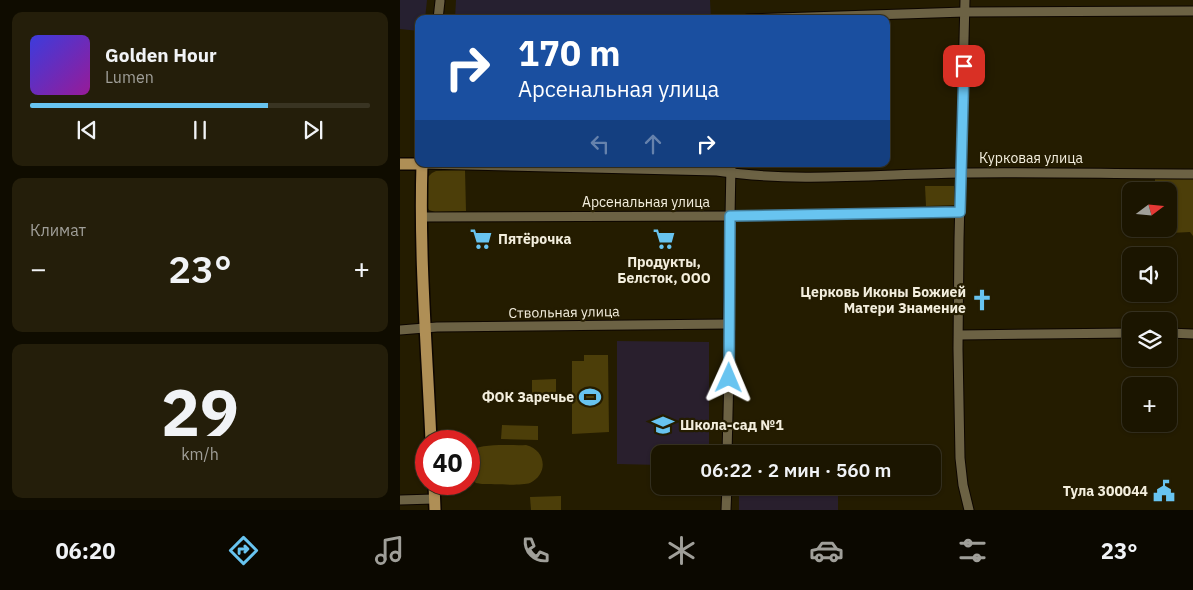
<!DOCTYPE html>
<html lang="ru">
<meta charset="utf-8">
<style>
:root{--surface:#1b1500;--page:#241e0a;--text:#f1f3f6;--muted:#a09f99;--line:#393422;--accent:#68c4f0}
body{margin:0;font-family:"IBM Plex Sans",sans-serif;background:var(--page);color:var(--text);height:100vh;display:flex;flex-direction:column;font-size:19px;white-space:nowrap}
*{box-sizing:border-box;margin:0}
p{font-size:16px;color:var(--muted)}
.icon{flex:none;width:28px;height:28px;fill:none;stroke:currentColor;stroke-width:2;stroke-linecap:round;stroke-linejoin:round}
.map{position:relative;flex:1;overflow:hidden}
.sheet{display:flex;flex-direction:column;gap:12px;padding:12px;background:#0f0c00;width:400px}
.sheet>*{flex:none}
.guide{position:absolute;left:15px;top:15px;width:475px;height:152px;border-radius:10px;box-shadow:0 1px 4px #0004,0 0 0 1px var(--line);background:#1a4fa0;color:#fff;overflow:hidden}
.needle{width:32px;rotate:74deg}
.controls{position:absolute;left:722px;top:182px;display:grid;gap:10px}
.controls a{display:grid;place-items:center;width:55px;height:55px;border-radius:10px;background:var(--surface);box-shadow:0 1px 4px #0004,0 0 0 1px var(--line);font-size:25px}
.speed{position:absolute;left:15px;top:430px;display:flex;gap:10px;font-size:25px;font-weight:700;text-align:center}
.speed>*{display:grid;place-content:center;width:65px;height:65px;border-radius:50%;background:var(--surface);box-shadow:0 1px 4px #0004,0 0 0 1px var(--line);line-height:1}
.speed .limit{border:8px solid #d22;background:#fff;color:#111}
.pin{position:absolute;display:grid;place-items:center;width:42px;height:42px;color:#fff;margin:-21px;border-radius:10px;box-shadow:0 2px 8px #0006}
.me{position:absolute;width:55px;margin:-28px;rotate:1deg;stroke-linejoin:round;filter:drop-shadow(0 0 4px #0008)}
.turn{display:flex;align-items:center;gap:18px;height:105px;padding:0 20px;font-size:22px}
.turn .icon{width:65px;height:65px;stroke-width:2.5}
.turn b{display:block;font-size:35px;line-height:42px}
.lanes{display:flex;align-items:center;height:48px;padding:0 20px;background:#0003;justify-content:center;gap:25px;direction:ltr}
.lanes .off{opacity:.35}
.big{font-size:38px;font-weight:600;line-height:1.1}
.sheet .widget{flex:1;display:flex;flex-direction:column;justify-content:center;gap:8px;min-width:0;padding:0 18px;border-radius:10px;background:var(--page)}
.sheet .dial{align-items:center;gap:0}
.dial b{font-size:65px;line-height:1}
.song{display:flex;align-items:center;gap:15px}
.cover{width:60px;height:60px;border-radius:8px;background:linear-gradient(135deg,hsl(240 70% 55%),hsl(300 70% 35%))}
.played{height:5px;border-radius:2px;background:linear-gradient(90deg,var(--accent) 70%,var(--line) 70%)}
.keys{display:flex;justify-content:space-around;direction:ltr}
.heat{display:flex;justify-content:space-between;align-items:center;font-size:28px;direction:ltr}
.trip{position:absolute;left:251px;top:445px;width:290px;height:50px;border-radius:10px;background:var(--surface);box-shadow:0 1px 4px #0004,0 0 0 1px var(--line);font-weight:600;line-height:50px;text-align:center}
.tab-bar{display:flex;height:80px;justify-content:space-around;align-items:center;background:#0b0800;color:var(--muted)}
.tab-bar .icon{width:35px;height:35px}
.tab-bar .current{color:var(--accent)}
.tab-bar b{font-size:22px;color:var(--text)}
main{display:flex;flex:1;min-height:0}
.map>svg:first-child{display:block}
.industrial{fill:#262030}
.education{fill:#291f2d}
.green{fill:#4c3e09}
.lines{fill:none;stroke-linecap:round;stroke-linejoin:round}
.minor-casing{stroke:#0d0600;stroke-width:11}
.major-casing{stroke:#0d0600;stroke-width:14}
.minor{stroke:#6c6244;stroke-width:9}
.major{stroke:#af8f56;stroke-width:11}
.route-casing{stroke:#447f9c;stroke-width:12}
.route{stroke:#68c4f0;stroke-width:9}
.labels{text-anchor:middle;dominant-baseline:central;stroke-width:4.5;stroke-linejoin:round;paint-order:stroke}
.street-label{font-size:14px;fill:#f3eedd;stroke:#241c00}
.poi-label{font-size:14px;font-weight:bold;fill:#f3eedd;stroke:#241c00;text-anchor:end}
</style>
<main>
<section class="sheet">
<div class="widget">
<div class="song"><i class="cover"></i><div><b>Golden Hour</b><p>Lumen</p></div></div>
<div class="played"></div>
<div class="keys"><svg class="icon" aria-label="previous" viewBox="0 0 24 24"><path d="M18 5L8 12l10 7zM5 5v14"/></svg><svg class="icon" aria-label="pause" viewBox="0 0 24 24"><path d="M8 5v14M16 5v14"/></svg><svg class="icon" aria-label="next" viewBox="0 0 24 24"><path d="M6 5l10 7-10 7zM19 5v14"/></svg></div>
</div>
<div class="widget"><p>Климат</p>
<div class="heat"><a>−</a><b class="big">23°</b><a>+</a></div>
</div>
<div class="widget dial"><b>29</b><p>km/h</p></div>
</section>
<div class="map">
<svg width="793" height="510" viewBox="0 0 793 510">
<rect width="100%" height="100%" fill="#241c00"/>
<g class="industrial">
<path d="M 0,0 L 27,0 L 25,19 L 19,19 L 19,31 L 0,29 Z"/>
<path d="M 56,0 L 310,0 L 311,19 L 55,19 Z"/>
</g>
<g class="education">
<path d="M 217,341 L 309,342 L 309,454 L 260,454 L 260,465 L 217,464 Z"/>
<rect x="339" y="486" width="99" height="24"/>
</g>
<g class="green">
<path d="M 65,170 L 66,211 L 35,212 L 29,210 L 26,205 L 28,177 L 32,173 L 36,171 Z"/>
<path d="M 755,179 L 793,179 L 793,236 L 790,232 L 751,234 L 752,229 L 769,229 L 769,191 L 755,191 Z"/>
<path d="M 525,186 L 554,186 L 555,205 L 526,206 Z"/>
<path d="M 184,355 L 208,355 L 209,432 L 172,434 L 172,361 L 184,361 Z"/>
<path d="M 156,379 L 156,394 L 132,395 L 132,380 Z"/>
<path d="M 102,425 L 138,426 L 138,440 L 101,439 Z"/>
<path d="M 126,445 C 146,450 149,474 130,483 C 121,486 93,484 82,484 L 76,483 L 69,477 L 69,453 C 78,442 111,446 126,445 Z"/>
<path d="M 161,496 L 161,510 L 131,510 L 130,497 Z"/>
</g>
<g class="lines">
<g class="minor-casing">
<g id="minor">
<path d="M 565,0 L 559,239 L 558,349 L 560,458 L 563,485 L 569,510"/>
<path d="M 38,19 L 40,1"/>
<path d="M 347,19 L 565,12 L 793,11"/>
<path d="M 22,164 L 317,171 C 398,183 480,174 561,173 C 638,172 716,174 793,174"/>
<path d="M 22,217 L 330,216 L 560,212"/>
<path d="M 0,330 L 37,327 L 328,324"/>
<path d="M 769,333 L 793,334"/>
<path d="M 559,335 L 731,333"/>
<path d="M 327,454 L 330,332 L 328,324 L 331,164"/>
<path d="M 0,500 L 34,499"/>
<path d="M 326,510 L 327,486"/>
</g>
</g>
<g class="major-casing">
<g id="major">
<path d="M 0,164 L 19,164"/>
<path d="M 20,164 L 22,164 C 19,256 27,349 31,441"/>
<path d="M 34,484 L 35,510"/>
</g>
</g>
<use href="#minor" class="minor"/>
<use href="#major" class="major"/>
</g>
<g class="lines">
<g class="route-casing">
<path id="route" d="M 329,378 L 330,216 L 560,212 L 564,66"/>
</g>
<use href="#route" class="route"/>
</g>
<defs>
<g id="supermarket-bare" transform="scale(1.725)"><path d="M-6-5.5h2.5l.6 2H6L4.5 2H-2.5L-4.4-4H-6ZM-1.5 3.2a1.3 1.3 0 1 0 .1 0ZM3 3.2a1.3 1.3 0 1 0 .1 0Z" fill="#68c4f0" stroke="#241c00" stroke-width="2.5" paint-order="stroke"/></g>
<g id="church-bare" transform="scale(1.725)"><path d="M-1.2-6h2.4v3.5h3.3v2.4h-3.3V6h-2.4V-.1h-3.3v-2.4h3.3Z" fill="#68c4f0" stroke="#241c00" stroke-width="2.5" paint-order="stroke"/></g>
<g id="stadium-bare" transform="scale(1.725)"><path d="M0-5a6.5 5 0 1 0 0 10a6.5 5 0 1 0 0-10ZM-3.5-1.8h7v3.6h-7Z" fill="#68c4f0" stroke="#241c00" stroke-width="2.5" paint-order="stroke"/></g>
<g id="school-bare" transform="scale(1.725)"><path d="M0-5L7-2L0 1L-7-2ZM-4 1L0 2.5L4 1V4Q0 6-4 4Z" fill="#68c4f0" stroke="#241c00" stroke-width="2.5" paint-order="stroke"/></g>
<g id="civic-bare" transform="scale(1.725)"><path d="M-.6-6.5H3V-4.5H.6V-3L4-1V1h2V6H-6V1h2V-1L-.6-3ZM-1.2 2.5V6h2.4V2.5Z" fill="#68c4f0" stroke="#241c00" stroke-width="2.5" paint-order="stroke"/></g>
</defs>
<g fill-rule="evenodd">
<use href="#supermarket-bare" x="81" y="239"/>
<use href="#supermarket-bare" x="264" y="239"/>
<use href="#church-bare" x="582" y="300"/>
<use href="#stadium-bare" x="190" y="397"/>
<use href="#school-bare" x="263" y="425"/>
<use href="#civic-bare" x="764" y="491"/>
</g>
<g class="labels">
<g class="street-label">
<text x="631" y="158">Курковая улица</text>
<text x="246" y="202">Арсенальная улица</text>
<text transform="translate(164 312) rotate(-1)">Ствольная улица</text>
</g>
<g class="poi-label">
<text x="98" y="239" text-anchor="start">Пятёрочка</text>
<text x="264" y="262" text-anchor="middle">Продукты,<tspan x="264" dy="16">Белсток, ООО</tspan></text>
<text x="566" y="292">Церковь Иконы Божией<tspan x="566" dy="16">Матери Знамение</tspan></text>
<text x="174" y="397">ФОК Заречье</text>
<text x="280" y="425" text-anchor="start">Школа-сад №1</text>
<text x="748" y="491">Тула 300044</text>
</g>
</g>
</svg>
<div class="controls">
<a><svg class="needle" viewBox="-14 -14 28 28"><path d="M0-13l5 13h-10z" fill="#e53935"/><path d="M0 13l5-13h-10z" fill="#a09f99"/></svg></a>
<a><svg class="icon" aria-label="sound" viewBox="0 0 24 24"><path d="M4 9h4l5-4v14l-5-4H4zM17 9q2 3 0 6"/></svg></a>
<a><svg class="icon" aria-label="layers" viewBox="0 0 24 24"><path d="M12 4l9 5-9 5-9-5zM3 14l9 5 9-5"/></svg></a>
<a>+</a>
</div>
<div class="speed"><div class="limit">40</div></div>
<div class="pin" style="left:564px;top:66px;background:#d93025"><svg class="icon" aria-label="arrive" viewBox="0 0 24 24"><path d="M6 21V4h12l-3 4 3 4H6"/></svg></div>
<svg class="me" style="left:329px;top:378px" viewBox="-20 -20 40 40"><path d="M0-17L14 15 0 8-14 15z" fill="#68c4f0" stroke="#fff" stroke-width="4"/></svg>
<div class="trip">06:22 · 2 мин · 560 m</div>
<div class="guide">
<div class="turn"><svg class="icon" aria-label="right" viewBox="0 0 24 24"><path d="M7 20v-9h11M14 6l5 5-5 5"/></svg><div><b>170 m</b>Арсенальная улица</div></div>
<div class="lanes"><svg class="icon off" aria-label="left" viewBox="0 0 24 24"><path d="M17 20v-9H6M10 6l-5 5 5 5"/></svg><svg class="icon off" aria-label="ahead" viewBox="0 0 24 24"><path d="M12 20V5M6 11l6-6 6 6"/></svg><svg class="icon" aria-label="right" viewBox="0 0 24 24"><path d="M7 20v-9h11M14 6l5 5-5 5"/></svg></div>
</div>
</div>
</main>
<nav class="tab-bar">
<b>06:20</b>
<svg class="icon current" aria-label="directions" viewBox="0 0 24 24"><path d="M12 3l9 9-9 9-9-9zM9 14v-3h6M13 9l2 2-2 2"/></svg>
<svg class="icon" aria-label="music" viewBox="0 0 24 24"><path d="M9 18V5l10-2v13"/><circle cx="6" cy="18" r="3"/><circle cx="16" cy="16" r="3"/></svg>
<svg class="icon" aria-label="phone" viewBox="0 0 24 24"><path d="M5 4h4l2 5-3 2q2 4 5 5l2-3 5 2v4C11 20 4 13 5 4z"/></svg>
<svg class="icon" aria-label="climate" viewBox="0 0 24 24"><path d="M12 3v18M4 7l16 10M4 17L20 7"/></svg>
<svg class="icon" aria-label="car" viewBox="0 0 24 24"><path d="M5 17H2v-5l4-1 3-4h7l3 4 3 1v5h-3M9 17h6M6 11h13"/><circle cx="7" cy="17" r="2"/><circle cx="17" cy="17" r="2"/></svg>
<svg class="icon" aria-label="filters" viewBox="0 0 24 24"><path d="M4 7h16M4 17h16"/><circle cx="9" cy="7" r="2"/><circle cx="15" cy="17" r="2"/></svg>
<b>23°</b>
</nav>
